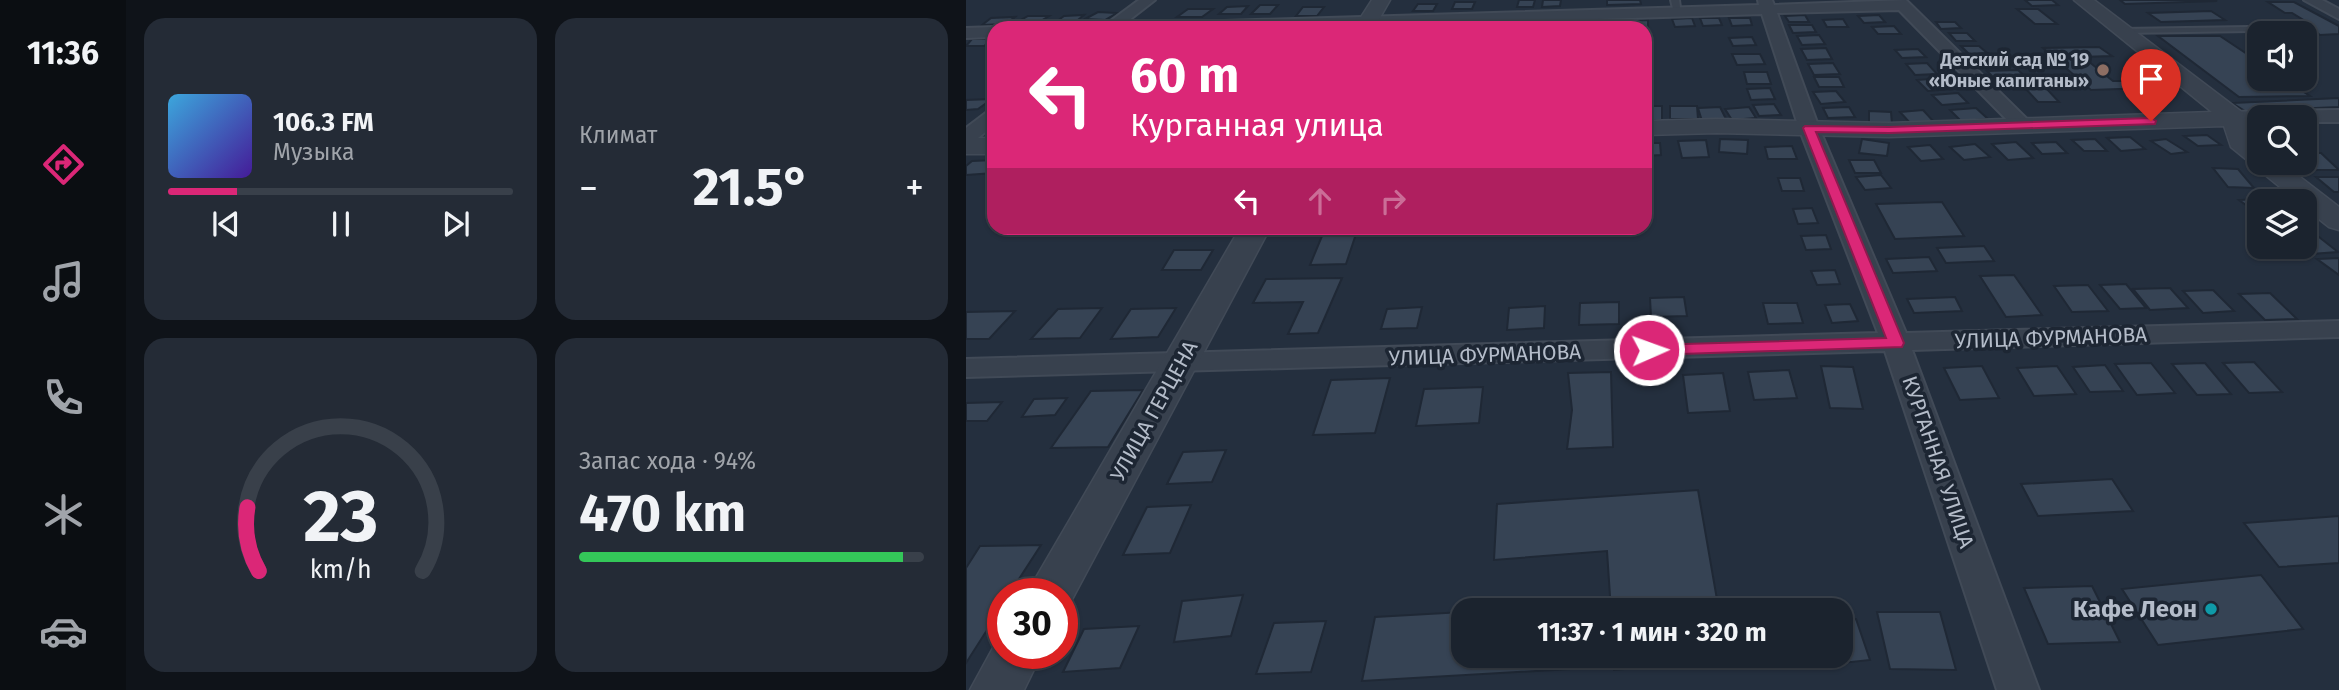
<!DOCTYPE html>
<html lang="ru">
<meta charset="utf-8">
<style>
:root{--surface:#1b232e;--page:#242b36;--text:#f1f3f6;--muted:#a0a4aa;--line:#39404a;--accent:#db2777}
body{margin:0;font-family:"Fira Sans",sans-serif;background:var(--page);color:var(--text);height:100vh;display:flex;flex-direction:column;font-size:26px;white-space:nowrap}
*{box-sizing:border-box;margin:0}
p{font-size:23px;color:var(--muted)}
.icon{flex:none;width:38px;height:38px;fill:none;stroke:currentColor;stroke-width:2;stroke-linecap:round;stroke-linejoin:round}
.map{position:relative;flex:1;overflow:hidden}
.panel{display:flex;flex-direction:column;gap:18px;padding:18px;background:#0f1319;width:840px}
.panel>*{flex:none}
.top-card{position:absolute;left:21px;top:21px;width:665px;height:214px;border-radius:21px;box-shadow:0 2px 5px #0004,0 0 0 2px var(--line);background:#db2777;color:#fff;overflow:hidden}
.buttons{position:absolute;left:1281px;top:21px;display:grid;gap:14px}
.buttons a{display:grid;place-items:center;width:70px;height:70px;border-radius:14px;background:var(--surface);box-shadow:0 2px 5px #0004,0 0 0 2px var(--line);font-size:35px}
.speed{position:absolute;left:21px;top:578px;display:flex;gap:14px;font-size:35px;font-weight:700;text-align:center}
.speed>*{display:grid;place-content:center;width:91px;height:91px;border-radius:50%;background:var(--surface);box-shadow:0 2px 5px #0004,0 0 0 2px var(--line);line-height:1}
.speed .limit{border:10px solid #d22;background:#fff;color:#111}
.pin{position:absolute;display:grid;place-items:center;width:60px;height:60px;color:#fff;margin:-72px -30px;border-radius:50% 50% 50% 0;rotate:-45deg;box-shadow:0 0 7px #0007}
.pin .icon{rotate:45deg}
.me{position:absolute;width:77px;margin:-38px;rotate:88deg;stroke-linejoin:round;filter:drop-shadow(0 0 5px #0008)}
.turn{display:flex;align-items:center;gap:24px;height:147px;padding:0 28px;font-size:32px}
.turn .icon{width:91px;height:91px;stroke-width:2.5}
.turn b{display:block;font-size:49px;line-height:60px}
.lanes{display:flex;align-items:center;height:66px;padding:0 28px;background:#0003;justify-content:center;gap:35px;direction:ltr}
.lanes .off{opacity:.35}
.big{font-size:52px;font-weight:700;line-height:1.1}
.panel .card{flex:1;display:flex;flex-direction:column;justify-content:center;gap:10px;min-width:0;padding:0 24px;border-radius:21px;background:var(--page)}
.panel .dial{align-items:center;gap:0}
.dial svg{height:182px;overflow:visible;fill:none;stroke:var(--line);stroke-width:7;stroke-linecap:round;text-anchor:middle}
.dial text{fill:var(--text);stroke:none}
.song{display:flex;align-items:center;gap:21px}
.cover{width:84px;height:84px;border-radius:10px;background:linear-gradient(135deg,hsl(200 70% 55%),hsl(260 70% 35%))}
.played{height:7px;border-radius:4px;background:linear-gradient(90deg,var(--accent) 20%,var(--line) 20%)}
.keys{display:flex;justify-content:space-around;direction:ltr}
.heat{display:flex;justify-content:space-between;align-items:center;font-size:38px;direction:ltr}
.charge{height:10px;border-radius:5px;background:linear-gradient(90deg,#34c759 94%,var(--line) 0)}
.panel .tiles{flex:1;display:grid;gap:18px;grid-template-columns:repeat(2,1fr)}
.trip{position:absolute;left:485px;top:598px;width:402px;height:70px;border-radius:21px;background:var(--surface);box-shadow:0 2px 5px #0004,0 0 0 2px var(--line);font-weight:700;line-height:70px;text-align:center}
main{display:flex;flex:1;min-height:0}
.tab-bar{display:flex;flex-direction:column;width:126px;justify-content:space-around;align-items:center;background:#0b0e12;color:var(--muted)}
.tab-bar .icon{width:49px;height:49px}
.tab-bar .selected{color:var(--accent)}
.tab-bar b{font-size:32px;color:var(--text)}
.map>svg:first-child{display:block}
.building{fill:#364354;stroke:#1f2835;stroke-width:2}
.lines{fill:none;stroke-linecap:round;stroke-linejoin:round}
.service-casing{stroke:#414a57;stroke-width:4}
.minor-casing{stroke:#414a57;stroke-width:4}
.tertiary-casing{stroke:#414a57;stroke-width:3}
.service{fill:#38414e;fill-rule:evenodd}
.minor{fill:#38414e;fill-rule:evenodd}
.tertiary{fill:#38414e;fill-rule:evenodd}
.route{fill:#db2777;stroke:#8e194d;stroke-width:2}
.education-dot{fill:#8d6e63;stroke:#1d2633;stroke-width:2.5}
.culture-dot{fill:#0f9aa8;stroke:#1d2633;stroke-width:2.5}
.labels{text-anchor:middle;dominant-baseline:central;stroke-width:7;stroke-linejoin:round;paint-order:stroke}
.far-poi-label{font-size:18px;font-weight:bold;fill:#b4bcc9;stroke:#1d2633;text-anchor:end}
.street-label{font-size:21px;fill:#b4bcc9;stroke:#1d2633}
.near-poi-label{font-size:24px;font-weight:bold;fill:#b4bcc9;stroke:#1d2633;text-anchor:end}
</style>
<main>
<nav class="tab-bar">
<b>11:36</b>
<svg class="icon selected" aria-label="directions" viewBox="0 0 24 24"><path d="M12 3l9 9-9 9-9-9zM9 14v-3h6M13 9l2 2-2 2"/></svg>
<svg class="icon" aria-label="music" viewBox="0 0 24 24"><path d="M9 18V5l10-2v13"/><circle cx="6" cy="18" r="3"/><circle cx="16" cy="16" r="3"/></svg>
<svg class="icon" aria-label="phone" viewBox="0 0 24 24"><path d="M5 4h4l2 5-3 2q2 4 5 5l2-3 5 2v4C11 20 4 13 5 4z"/></svg>
<svg class="icon" aria-label="climate" viewBox="0 0 24 24"><path d="M12 3v18M4 7l16 10M4 17L20 7"/></svg>
<svg class="icon" aria-label="car" viewBox="0 0 24 24"><path d="M5 17H2v-5l4-1 3-4h7l3 4 3 1v5h-3M9 17h6M6 11h13"/><circle cx="7" cy="17" r="2"/><circle cx="17" cy="17" r="2"/></svg>
</nav>
<section class="panel">
<div class="tiles">
<div class="card">
<div class="song"><i class="cover"></i><div><b>106.3 FM</b><p>Музыка</p></div></div>
<div class="played"></div>
<div class="keys"><svg class="icon" aria-label="previous" viewBox="0 0 24 24"><path d="M18 5L8 12l10 7zM5 5v14"/></svg><svg class="icon" aria-label="pause" viewBox="0 0 24 24"><path d="M8 5v14M16 5v14"/></svg><svg class="icon" aria-label="next" viewBox="0 0 24 24"><path d="M6 5l10 7-10 7zM19 5v14"/></svg></div>
</div>
<div class="card"><p>Климат</p>
<div class="heat"><a>−</a><b class="big">21.5°</b><a>+</a></div>
</div>
<div class="card dial"><svg viewBox="0 0 100 80">
<path d="M14 69A42 42 0 1 1 86 69"/>
<path d="M14 69A42 42 0 0 1 9 41" stroke="#db2777"/>
<text x="50" y="56" font-size="32" font-weight="700">23</text>
<text x="50" y="72" font-size="11">km/h</text>
</svg></div>
<div class="card"><p>Запас хода · 94%</p><b class="big">470 km</b><div class="charge"></div></div>
</div>
</section>
<div class="map">
<svg width="1373" height="690" viewBox="0 0 1373 690">
<rect width="100%" height="100%" fill="#242f3e"/>
<g class="building">
<path d="M 553,0 L 569,0 L 567,7 L 551,7 Z"/>
<path d="M 577,0 L 595,0 L 594,6 L 576,7 Z"/>
<path d="M 641,0 L 674,0 L 675,4 L 641,5 Z"/>
<path d="M 1059,0 L 1086,0 L 1092,5 L 1066,6 Z"/>
<path d="M 1154,0 L 1249,0 L 1251,1 L 1159,4 Z"/>
<path d="M 489,2 L 509,2 L 506,9 L 486,9 Z"/>
<path d="M 1302,2 L 1328,2 L 1373,26 L 1373,34 L 1354,35 L 1340,24 L 1344,24 L 1326,13 L 1319,13 Z"/>
<path d="M 452,4 L 471,4 L 467,11 L 447,11 Z"/>
<path d="M 294,5 L 312,5 L 304,14 L 285,14 Z"/>
<path d="M 282,6 L 275,14 L 253,14 L 261,7 Z"/>
<path d="M 337,7 L 358,7 L 351,16 L 330,16 Z"/>
<path d="M 222,9 L 247,9 L 236,17 L 211,17 Z"/>
<path d="M 1051,9 L 1072,9 L 1091,24 L 1069,24 Z"/>
<path d="M 1245,11 L 1259,20 L 1195,22 L 1182,13 Z"/>
<path d="M 132,12 L 151,13 L 139,20 L 119,19 Z"/>
<path d="M 118,15 L 107,24 L 86,25 L 98,16 Z"/>
<path d="M 839,15 L 843,22 L 823,22 L 819,16 Z"/>
<path d="M 913,15 L 919,22 L 898,23 L 892,16 Z"/>
<path d="M 62,16 L 83,16 L 68,25 L 46,25 Z"/>
<path d="M 49,17 L 40,24 L 16,25 L 25,18 Z"/>
<path d="M 726,18 L 729,26 L 709,27 L 706,19 Z"/>
<path d="M 734,18 L 753,18 L 756,25 L 737,26 Z"/>
<path d="M 763,18 L 784,18 L 786,25 L 766,26 Z"/>
<path d="M 877,19 L 882,27 L 861,27 L 857,20 Z"/>
<path d="M 585,20 L 611,20 L 610,27 L 583,27 Z"/>
<path d="M 624,20 L 645,20 L 644,27 L 622,27 Z"/>
<path d="M 682,20 L 682,27 L 664,27 L 663,21 Z"/>
<path d="M 548,22 L 566,22 L 564,28 L 546,28 Z"/>
<path d="M 970,22 L 989,22 L 995,28 L 975,29 Z"/>
<path d="M 823,25 L 846,25 L 850,32 L 827,33 Z"/>
<path d="M 928,26 L 935,34 L 912,34 L 906,27 Z"/>
<path d="M 983,33 L 1001,33 L 1009,41 L 990,41 Z"/>
<path d="M 853,35 L 859,44 L 836,45 L 831,36 Z"/>
<path d="M 1192,36 L 1254,36 L 1293,62 L 1293,79 L 1318,79 L 1344,96 L 1273,97 Z"/>
<path d="M 786,37 L 790,45 L 767,46 L 763,38 Z"/>
<path d="M 6,39 L 28,39 L 18,46 L 0,46 Z"/>
<path d="M 995,46 L 1013,46 L 1021,53 L 1003,54 Z"/>
<path d="M 1133,47 L 1146,56 L 1117,57 L 1147,81 L 1171,81 L 1181,88 L 1125,90 L 1077,48 Z"/>
<path d="M 860,48 L 866,59 L 841,60 L 835,49 Z"/>
<path d="M 952,49 L 960,57 L 936,58 L 929,50 Z"/>
<path d="M 766,54 L 794,54 L 799,64 L 771,65 Z"/>
<path d="M 1008,59 L 1028,59 L 1035,67 L 1015,67 Z"/>
<path d="M 867,63 L 874,74 L 848,75 L 842,64 Z"/>
<path d="M 961,63 L 971,74 L 949,75 L 940,64 Z"/>
<path d="M 1052,70 L 1067,84 L 1035,85 L 1021,71 Z"/>
<path d="M 778,72 L 801,72 L 805,84 L 781,84 Z"/>
<path d="M 848,77 L 873,77 L 878,87 L 853,87 Z"/>
<path d="M 976,78 L 987,89 L 962,91 L 951,80 Z"/>
<path d="M 804,88 L 809,99 L 785,100 L 781,89 Z"/>
<path d="M 1059,88 L 1080,88 L 1093,102 L 1072,102 Z"/>
<path d="M 870,91 L 879,102 L 855,104 L 847,92 Z"/>
<path d="M 992,93 L 1002,103 L 976,105 L 966,95 Z"/>
<path d="M 1373,98 L 1373,107 L 1279,111 L 1266,103 Z"/>
<path d="M 26,99 L 12,109 L 0,110 L 0,100 Z"/>
<path d="M 808,104 L 815,115 L 793,116 L 787,105 Z"/>
<rect x="679" y="106" width="17" height="14"/>
<path d="M 704,106 L 731,106 L 732,119 L 704,119 Z"/>
<path d="M 754,107 L 760,119 L 736,121 L 732,108 Z"/>
<path d="M 783,107 L 790,118 L 766,120 L 759,109 Z"/>
<path d="M 883,107 L 889,117 L 862,118 L 857,108 Z"/>
<path d="M 1010,108 L 1022,119 L 995,121 L 984,110 Z"/>
<path d="M 957,110 L 969,123 L 945,124 L 934,112 Z"/>
<path d="M 903,111 L 925,112 L 926,124 L 903,123 Z"/>
<path d="M 1241,135 L 1255,145 L 1232,146 L 1218,136 Z"/>
<path d="M 1164,137 L 1179,149 L 1155,151 L 1141,138 Z"/>
<path d="M 754,139 L 782,140 L 781,154 L 753,152 Z"/>
<path d="M 896,139 L 923,143 L 921,156 L 893,153 Z"/>
<path d="M 1129,139 L 1141,151 L 1118,151 L 1106,140 Z"/>
<path d="M 1200,139 L 1221,152 L 1205,154 L 1185,141 Z"/>
<path d="M 740,140 L 743,157 L 716,158 L 712,141 Z"/>
<path d="M 1050,142 L 1067,158 L 1042,160 L 1026,144 Z"/>
<path d="M 1090,142 L 1101,153 L 1076,154 L 1066,143 Z"/>
<path d="M 679,143 L 694,143 L 695,155 L 679,156 Z"/>
<path d="M 1009,144 L 1024,157 L 998,160 L 984,147 Z"/>
<path d="M 964,145 L 977,159 L 955,161 L 942,147 Z"/>
<path d="M 826,146 L 831,159 L 802,159 L 799,147 Z"/>
<path d="M 1339,153 L 1355,153 L 1373,170 L 1340,170 L 1332,163 L 1339,163 Z"/>
<path d="M 28,160 L 28,173 L 0,175 L 0,166 L 6,161 Z"/>
<path d="M 883,160 L 908,160 L 915,173 L 889,173 Z"/>
<path d="M 1247,168 L 1272,169 L 1288,188 L 1262,187 Z"/>
<path d="M 915,175 L 925,188 L 899,190 L 890,177 Z"/>
<path d="M 1350,177 L 1373,177 L 1373,192 L 1368,192 Z"/>
<path d="M 812,178 L 834,178 L 838,191 L 816,191 Z"/>
<path d="M 1309,198 L 1313,201 L 1293,201 L 1293,210 L 1287,210 L 1273,200 Z"/>
<path d="M 976,202 L 998,236 L 929,239 L 910,204 Z"/>
<path d="M 846,208 L 852,223 L 832,224 L 827,209 Z"/>
<path d="M 390,234 L 380,264 L 344,265 L 356,236 Z"/>
<path d="M 860,235 L 865,249 L 840,250 L 835,236 Z"/>
<path d="M 1353,237 L 1372,252 L 1345,254 L 1336,247 L 1339,247 L 1339,238 Z"/>
<path d="M 1018,246 L 1028,261 L 980,263 L 971,248 Z"/>
<path d="M 208,250 L 247,250 L 235,270 L 196,270 Z"/>
<path d="M 963,257 L 971,271 L 927,273 L 920,259 Z"/>
<path d="M 1373,258 L 1373,275 L 1351,259 Z"/>
<path d="M 869,270 L 874,284 L 851,285 L 845,271 Z"/>
<path d="M 1048,275 L 1076,315 L 1040,317 L 1014,276 Z"/>
<path d="M 376,278 L 352,333 L 322,334 L 337,302 L 287,303 L 300,279 Z"/>
<path d="M 1160,284 L 1180,308 L 1154,309 L 1134,285 Z"/>
<path d="M 1122,285 L 1142,311 L 1106,312 L 1088,286 Z"/>
<path d="M 1204,288 L 1222,308 L 1184,310 L 1167,289 Z"/>
<path d="M 1247,290 L 1268,311 L 1237,313 L 1217,291 Z"/>
<path d="M 1304,293 L 1331,319 L 1299,320 L 1273,294 Z"/>
<path d="M 718,297 L 721,316 L 685,317 L 684,298 Z"/>
<path d="M 989,297 L 996,311 L 948,313 L 941,299 Z"/>
<path d="M 653,302 L 653,324 L 613,325 L 614,303 Z"/>
<path d="M 797,303 L 831,303 L 837,323 L 802,324 Z"/>
<path d="M 884,304 L 892,321 L 866,323 L 859,305 Z"/>
<path d="M 579,306 L 578,328 L 541,330 L 543,308 Z"/>
<path d="M 456,307 L 451,328 L 415,329 L 421,309 Z"/>
<path d="M 136,308 L 114,338 L 65,339 L 92,309 Z"/>
<path d="M 210,308 L 192,337 L 145,339 L 165,309 Z"/>
<path d="M 49,311 L 23,339 L 0,339 L 0,312 Z"/>
<path d="M 1288,362 L 1316,392 L 1283,393 L 1257,363 Z"/>
<path d="M 1185,363 L 1209,393 L 1171,395 L 1149,364 Z"/>
<path d="M 1239,363 L 1265,394 L 1231,395 L 1206,364 Z"/>
<path d="M 1139,365 L 1157,391 L 1124,392 L 1107,367 Z"/>
<path d="M 855,366 L 887,367 L 897,409 L 864,408 Z"/>
<path d="M 1016,366 L 1033,398 L 994,400 L 978,368 Z"/>
<path d="M 1091,366 L 1110,394 L 1068,396 L 1051,368 Z"/>
<path d="M 823,370 L 831,398 L 788,400 L 782,372 Z"/>
<path d="M 645,372 L 647,447 L 601,449 L 606,410 L 602,373 Z"/>
<path d="M 757,373 L 764,411 L 722,413 L 717,375 Z"/>
<path d="M 424,378 L 409,433 L 347,435 L 365,380 Z"/>
<path d="M 517,387 L 513,423 L 450,426 L 458,389 Z"/>
<path d="M 177,390 L 142,447 L 85,448 L 125,391 Z"/>
<path d="M 101,398 L 89,415 L 56,417 L 68,399 Z"/>
<path d="M 36,402 L 21,421 L 0,421 L 0,403 Z"/>
<path d="M 260,450 L 246,482 L 201,484 L 217,452 Z"/>
<path d="M 1146,479 L 1167,511 L 1072,516 L 1055,484 Z"/>
<path d="M 732,490 L 753,611 L 645,611 L 641,551 L 528,560 L 531,504 Z"/>
<path d="M 225,505 L 204,553 L 157,555 L 181,507 Z"/>
<path d="M 1373,516 L 1373,563 L 1313,567 L 1278,523 Z"/>
<path d="M 75,545 L 44,593 L 37,593 L 37,605 L 0,663 L 0,568 L 14,546 Z"/>
<path d="M 1295,575 L 1337,629 L 1192,645 L 1156,589 Z"/>
<path d="M 1126,586 L 1154,642 L 1082,644 L 1058,588 Z"/>
<path d="M 277,595 L 265,636 L 208,642 L 216,601 Z"/>
<path d="M 605,606 L 605,611 L 523,611 Z"/>
<path d="M 497,612 L 497,656 L 604,656 L 604,669 L 396,681 L 409,617 Z"/>
<path d="M 911,612 L 974,612 L 990,670 L 924,669 Z"/>
<path d="M 890,619 L 904,660 L 858,665 L 855,656 L 875,656 L 875,621 Z"/>
<path d="M 360,621 L 345,672 L 290,674 L 308,623 Z"/>
<path d="M 173,626 L 154,668 L 97,672 L 118,629 Z"/>
<path d="M 647,656 L 762,656 L 762,660 L 648,670 Z"/>
<path d="M 779,656 L 833,656 L 835,664 L 781,668 Z"/>
</g>
<g class="lines">
<g class="service-casing">
<g id="service">
<path d="M 705,0 L 713,0 L 715,15 L 708,13 Z"/>
<path d="M 1282,27 L 1285,27 L 1285,31 L 1157,33 L 1153,31 L 1157,29 Z"/>
</g>
</g>
<g class="minor-casing">
<g id="minor">
<path d="M 173,0 L 189,0 L 153,28 L 135,28 Z"/>
<path d="M 792,0 L 806,0 L 808,5 L 940,0 L 1068,126 L 1058,132 L 1051,130 L 933,10 L 811,13 L 853,128 L 940,333 L 1373,321 L 1373,337 L 946,350 L 1073,690 L 1031,690 L 919,351 L 0,377 L 0,359 L 912,333 L 833,128 L 796,14 L 341,28 L 185,28 L 193,23 L 793,5 Z"/>
<path d="M 1338,0 L 1356,0 L 1373,9 L 1373,19 Z"/>
<path d="M 28,27 L 31,28 L 28,28 L 28,37 L 0,38 L 0,28 Z"/>
<path d="M 28,110 L 28,125 L 7,142 L 0,144 L 0,128 L 21,112 Z"/>
<path d="M 1373,110 L 1373,122 L 1339,122 L 1339,117 L 1293,117 L 1293,124 L 1269,124 L 1259,118 C 1271,106 1294,115 1308,111 Z"/>
</g>
</g>
<g class="tertiary-casing">
<g id="tertiary">
<path d="M 406,0 L 424,0 L 408,28 L 388,28 Z"/>
<path d="M 1108,0 L 1128,0 L 1277,113 L 1286,139 L 1293,145 L 1293,163 L 1316,163 L 1373,207 L 1373,230 L 1363,227 L 1339,208 L 1339,201 L 1331,201 L 1265,147 L 1258,126 L 923,137 L 751,133 L 679,135 L 679,121 L 751,119 L 923,123 L 1246,112 Z"/>
<rect x="0" y="138" width="28" height="16"/>
<path d="M 274,228 L 304,228 L 102,607 L 96,609 L 96,593 L 61,593 Z"/>
<path d="M 37,636 L 37,653 L 76,653 L 58,690 L 4,690 L 33,637 Z"/>
</g>
</g>
<use href="#service" class="service"/>
<use href="#minor" class="minor"/>
<use href="#tertiary" class="tertiary"/>
</g>
<path class="route" d="M 1185,118 L 1190,121 L 1189,124 L 923,133 L 850,132 L 938,343 L 936,347 L 683,355 L 675,350 L 683,345 L 920,338 L 837,128 L 839,126 L 923,127 Z"/>
<circle class="education-dot" cx="1137" cy="70" r="7"/>
<circle class="culture-dot" cx="1245" cy="609" r="7"/>
<g class="labels">
<g class="far-poi-label">
<text x="1123" y="60">Детский сад № 19<tspan x="1123" dy="21">«Юные капитаны»</tspan></text>
</g>
<g class="street-label">
<text transform="translate(1085 338) rotate(-2)">УЛИЦА ФУРМАНОВА</text>
<text transform="translate(519 355) rotate(-2)">УЛИЦА ФУРМАНОВА</text>
<text transform="translate(188 411) rotate(-61)">УЛИЦА ГЕРЦЕНА</text>
<text transform="translate(972 462) rotate(71)">КУРГАННАЯ УЛИЦА</text>
</g>
<g class="near-poi-label">
<text x="1231" y="609">Кафе Леон</text>
</g>
</g>
</svg>
<div class="buttons">
<a><svg class="icon" aria-label="sound" viewBox="0 0 24 24"><path d="M4 9h4l5-4v14l-5-4H4zM17 9q2 3 0 6"/></svg></a>
<a><svg class="icon" aria-label="search" viewBox="0 0 24 24"><circle cx="10" cy="10" r="6"/><path d="M15 15l6 6"/></svg></a>
<a><svg class="icon" aria-label="layers" viewBox="0 0 24 24"><path d="M12 4l9 5-9 5-9-5zM3 14l9 5 9-5"/></svg></a>
</div>
<div class="speed"><div class="limit">30</div></div>
<div class="pin" style="left:1185px;top:121px;background:#d93025"><svg class="icon" aria-label="arrive" viewBox="0 0 24 24"><path d="M6 21V4h12l-3 4 3 4H6"/></svg></div>
<svg class="me" style="left:683px;top:350px" viewBox="-20 -20 40 40"><circle r="17" fill="#db2777" stroke="#fff" stroke-width="3"/><path d="M0-11L8 9 0 5-8 9z" fill="#fff"/></svg>
<div class="trip">11:37 · 1 мин · 320 m</div>
<div class="top-card">
<div class="turn"><svg class="icon" aria-label="left" viewBox="0 0 24 24"><path d="M17 20v-9H6M10 6l-5 5 5 5"/></svg><div><b>60 m</b>Курганная улица</div></div>
<div class="lanes"><svg class="icon" aria-label="left" viewBox="0 0 24 24"><path d="M17 20v-9H6M10 6l-5 5 5 5"/></svg><svg class="icon off" aria-label="ahead" viewBox="0 0 24 24"><path d="M12 20V5M6 11l6-6 6 6"/></svg><svg class="icon off" aria-label="right" viewBox="0 0 24 24"><path d="M7 20v-9h11M14 6l5 5-5 5"/></svg></div>
</div>
</div>
</main>
